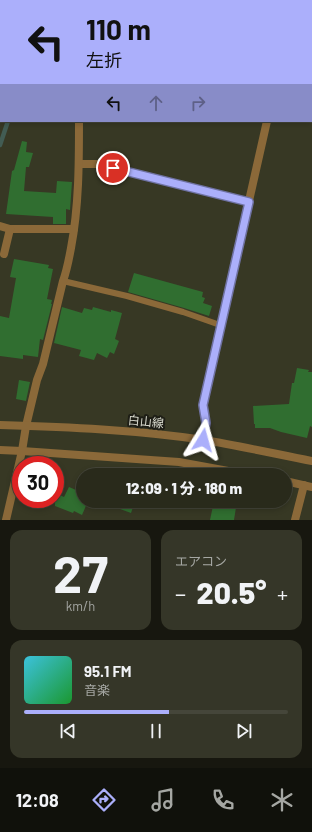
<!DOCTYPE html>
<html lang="ja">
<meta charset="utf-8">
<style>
:root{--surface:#292a1b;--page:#353628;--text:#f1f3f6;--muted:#a5a7a3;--line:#45463a;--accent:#abaffb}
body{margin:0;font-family:Barlow,"Noto Sans JP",sans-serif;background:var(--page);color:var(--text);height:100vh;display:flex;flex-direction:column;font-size:15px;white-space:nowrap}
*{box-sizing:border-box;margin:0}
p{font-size:13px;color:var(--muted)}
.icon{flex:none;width:22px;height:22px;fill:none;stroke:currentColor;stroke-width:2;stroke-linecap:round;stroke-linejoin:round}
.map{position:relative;height:520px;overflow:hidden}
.details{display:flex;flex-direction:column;gap:10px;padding:10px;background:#17170f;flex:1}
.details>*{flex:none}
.banner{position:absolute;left:0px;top:0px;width:312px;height:122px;box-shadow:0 2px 6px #0003,0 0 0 1px var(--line);background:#abaffb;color:#111;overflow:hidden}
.speed{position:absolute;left:12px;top:456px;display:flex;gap:8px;font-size:20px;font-weight:700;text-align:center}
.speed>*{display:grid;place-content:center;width:52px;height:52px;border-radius:50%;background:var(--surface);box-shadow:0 2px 6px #0003,0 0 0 1px var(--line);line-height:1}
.speed .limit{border:6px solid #d22;background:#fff;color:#111}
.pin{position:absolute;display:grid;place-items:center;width:34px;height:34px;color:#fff;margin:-17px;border:2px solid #fff;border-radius:50%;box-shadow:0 1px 4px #0007}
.me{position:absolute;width:44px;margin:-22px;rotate:8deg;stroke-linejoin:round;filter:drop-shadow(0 0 3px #0008)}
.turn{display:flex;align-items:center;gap:14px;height:84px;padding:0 20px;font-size:18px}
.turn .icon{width:52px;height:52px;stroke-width:2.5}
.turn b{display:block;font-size:28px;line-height:34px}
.lanes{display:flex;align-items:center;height:38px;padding:0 20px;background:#0003;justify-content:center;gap:20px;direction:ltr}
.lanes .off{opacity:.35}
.big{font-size:30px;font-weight:800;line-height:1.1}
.details .tile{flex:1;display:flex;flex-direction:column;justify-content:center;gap:6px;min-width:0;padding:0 14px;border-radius:12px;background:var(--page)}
.details .dial{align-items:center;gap:0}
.dial b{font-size:52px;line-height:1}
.song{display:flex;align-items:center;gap:12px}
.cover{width:48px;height:48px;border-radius:6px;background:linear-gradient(135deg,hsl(190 70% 55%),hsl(130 70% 35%))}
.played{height:4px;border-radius:2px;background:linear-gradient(90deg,var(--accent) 55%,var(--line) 55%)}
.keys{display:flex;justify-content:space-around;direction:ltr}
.heat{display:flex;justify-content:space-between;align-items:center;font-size:22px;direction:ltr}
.details .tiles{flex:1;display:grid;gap:10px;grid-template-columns:1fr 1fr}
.tile:last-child{grid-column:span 2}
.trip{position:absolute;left:76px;top:468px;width:216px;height:40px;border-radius:20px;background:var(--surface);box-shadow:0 2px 6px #0003,0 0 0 1px var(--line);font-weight:800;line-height:40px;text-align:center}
.menu{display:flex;height:64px;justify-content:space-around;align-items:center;background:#10110b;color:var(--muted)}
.menu .icon{width:28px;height:28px}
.menu .selected{color:var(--accent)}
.menu b{font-size:18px;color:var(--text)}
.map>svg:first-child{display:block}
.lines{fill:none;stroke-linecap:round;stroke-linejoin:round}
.stream{stroke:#425c53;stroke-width:4.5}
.building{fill:#306e30}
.service{stroke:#8b6939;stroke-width:6}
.minor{stroke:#8b6939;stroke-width:8}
.tertiary{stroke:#8b6939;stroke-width:8}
.route-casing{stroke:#6f72a3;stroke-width:10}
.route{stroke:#abaffb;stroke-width:7}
.labels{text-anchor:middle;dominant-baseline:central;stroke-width:4;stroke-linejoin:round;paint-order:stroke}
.street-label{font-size:12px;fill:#dbdcd0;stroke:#1e1e16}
</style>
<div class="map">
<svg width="312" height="520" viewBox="0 0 312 520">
<rect width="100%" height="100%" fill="#373824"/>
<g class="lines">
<g class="stream">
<path d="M 51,1 L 51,0"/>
<path d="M 0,145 L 8,121"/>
</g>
</g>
<g class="building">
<path d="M 22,141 L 27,142 L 26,152 L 33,153 L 29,167 L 26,167 L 24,191 L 56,193 L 57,181 L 72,182 L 70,210 L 66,209 L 66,224 L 53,224 L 53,217 L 6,214 L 12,171 L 14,170 Z"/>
<path d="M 14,259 L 49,265 L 48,268 L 53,269 L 47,299 L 52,300 L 51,304 L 52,304 L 43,340 L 40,339 L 38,357 L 23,355 L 23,359 L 0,356 L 0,316 L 9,318 L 16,278 L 10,277 Z"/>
<path d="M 134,273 L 203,292 L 202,297 L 205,298 L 203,303 L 212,306 L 209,316 L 184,308 L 128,292 Z"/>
<path d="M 62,307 L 82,313 L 84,308 L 92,310 L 93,307 L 111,312 L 111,310 L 122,313 L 115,339 L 119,341 L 114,354 L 110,352 L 107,358 L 97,353 L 94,360 L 79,356 L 81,350 L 54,343 Z"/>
<path d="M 297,368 L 309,370 L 308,372 L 312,372 L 312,427 L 310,426 L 307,438 L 281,432 L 270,428 L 255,428 L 255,424 L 254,424 L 253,406 L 289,404 L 292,383 L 294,383 Z"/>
<path d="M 19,380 L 30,382 L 26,401 L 16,399 Z"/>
<path d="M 69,487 L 83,493 L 83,501 L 88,501 L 82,515 L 74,511 L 73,513 L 55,506 L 55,493 L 64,497 Z"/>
<path d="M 101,501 L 135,501 L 131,513 L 101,502 Z"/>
<path d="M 214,501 L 237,501 L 234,520 L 210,520 Z"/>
</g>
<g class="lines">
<path class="service" d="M 63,281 L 127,296 L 183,312 L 220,325"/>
<g class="minor">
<path d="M 171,0 L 171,1"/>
<path d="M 30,1 L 30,0"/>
<path d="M 73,1 L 73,0"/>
<path d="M 214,1 L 216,0"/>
<path d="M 0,89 L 1,86"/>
<path d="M 311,115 L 312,115"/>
<path d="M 79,164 L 98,164 L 249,202"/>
<path d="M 0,226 L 10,229 L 74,229"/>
<path d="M 4,254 L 10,229"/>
<path d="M 203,440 L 206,423 L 203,405 L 267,121"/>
<path d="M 6,520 L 22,451 L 26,426 L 37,380 L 43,364 L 63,281 C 67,270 69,259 71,248 C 79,206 79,163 79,121"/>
<path d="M 295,520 L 304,485"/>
</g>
<g class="tertiary">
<path d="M 0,425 C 68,427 137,430 204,440 C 240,446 276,454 312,461"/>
<path d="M 0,450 L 22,451 L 179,462 L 250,475"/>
<path d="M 285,481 L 312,487"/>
</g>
</g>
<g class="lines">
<g class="route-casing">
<path id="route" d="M 113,168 L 249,202 L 203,405 L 206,423 L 203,440"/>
</g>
<use href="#route" class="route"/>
</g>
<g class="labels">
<g class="street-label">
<text transform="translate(146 421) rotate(6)">白山線</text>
</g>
</g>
</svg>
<div class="speed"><div class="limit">30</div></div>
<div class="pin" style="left:113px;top:168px;background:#d93025"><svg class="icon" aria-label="arrive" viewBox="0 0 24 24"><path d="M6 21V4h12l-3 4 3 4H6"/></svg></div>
<svg class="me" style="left:203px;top:440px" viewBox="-20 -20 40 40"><path d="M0-17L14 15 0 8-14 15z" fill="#abaffb" stroke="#fff" stroke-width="4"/></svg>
<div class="trip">12:09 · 1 分 · 180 m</div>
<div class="banner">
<div class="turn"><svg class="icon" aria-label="left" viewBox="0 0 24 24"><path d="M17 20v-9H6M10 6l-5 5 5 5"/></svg><div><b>110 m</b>左折</div></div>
<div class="lanes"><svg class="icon" aria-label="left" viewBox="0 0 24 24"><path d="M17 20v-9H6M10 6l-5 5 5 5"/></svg><svg class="icon off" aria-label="ahead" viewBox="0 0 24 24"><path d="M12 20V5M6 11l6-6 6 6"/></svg><svg class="icon off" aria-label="right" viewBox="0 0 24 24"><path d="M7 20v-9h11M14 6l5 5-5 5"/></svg></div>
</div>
</div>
<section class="details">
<div class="tiles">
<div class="tile dial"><b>27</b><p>km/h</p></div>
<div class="tile"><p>エアコン</p>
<div class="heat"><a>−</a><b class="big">20.5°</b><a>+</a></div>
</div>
<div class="tile">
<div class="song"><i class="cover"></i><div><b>95.1 FM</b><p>音楽</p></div></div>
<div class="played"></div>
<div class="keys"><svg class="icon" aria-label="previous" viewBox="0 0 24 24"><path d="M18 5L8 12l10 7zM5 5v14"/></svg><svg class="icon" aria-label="pause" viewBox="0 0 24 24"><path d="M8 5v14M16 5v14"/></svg><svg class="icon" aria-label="next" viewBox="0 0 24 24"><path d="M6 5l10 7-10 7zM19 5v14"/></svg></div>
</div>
</div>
</section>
<nav class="menu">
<b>12:08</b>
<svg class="icon selected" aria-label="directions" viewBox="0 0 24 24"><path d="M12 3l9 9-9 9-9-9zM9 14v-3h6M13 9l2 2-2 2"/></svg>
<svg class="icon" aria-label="music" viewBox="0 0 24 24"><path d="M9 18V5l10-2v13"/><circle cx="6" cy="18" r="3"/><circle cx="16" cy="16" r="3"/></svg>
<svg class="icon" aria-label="phone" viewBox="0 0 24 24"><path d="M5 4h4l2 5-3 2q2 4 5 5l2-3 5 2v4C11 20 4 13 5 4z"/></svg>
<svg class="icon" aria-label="climate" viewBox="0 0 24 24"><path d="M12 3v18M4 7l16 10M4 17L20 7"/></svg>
</nav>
